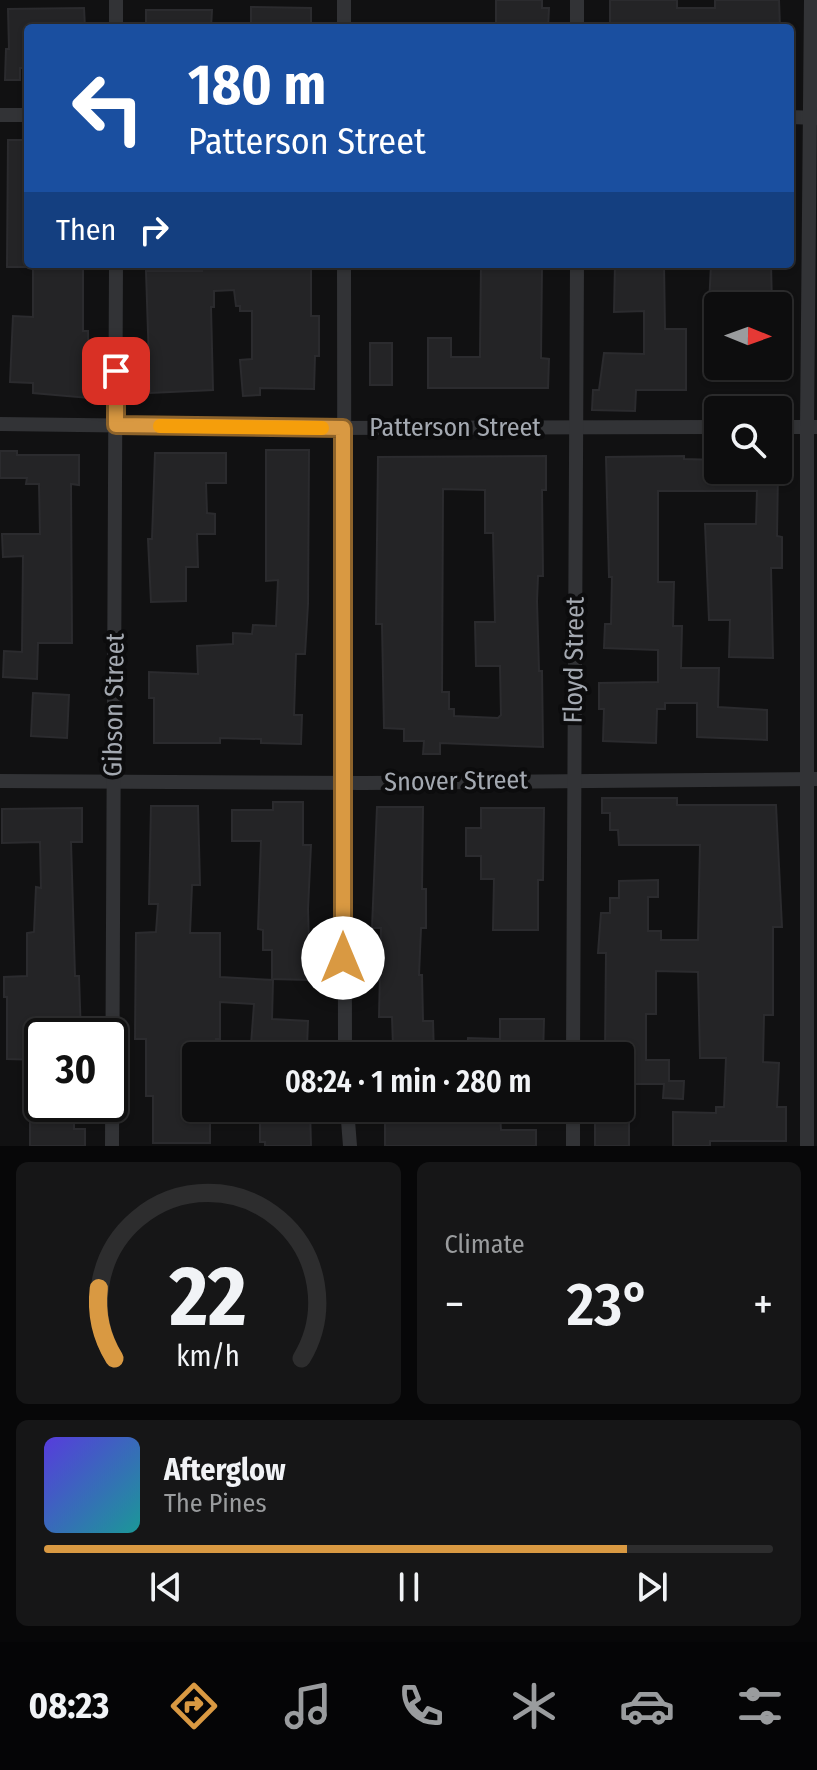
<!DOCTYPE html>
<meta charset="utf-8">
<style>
:root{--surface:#0d0d0e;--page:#161617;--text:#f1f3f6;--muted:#9a9c9e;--line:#2d2d2e;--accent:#d99942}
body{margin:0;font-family:"Fira Sans Condensed",sans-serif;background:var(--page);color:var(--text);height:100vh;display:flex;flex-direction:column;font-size:30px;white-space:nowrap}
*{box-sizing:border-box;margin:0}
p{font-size:26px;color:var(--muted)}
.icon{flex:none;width:44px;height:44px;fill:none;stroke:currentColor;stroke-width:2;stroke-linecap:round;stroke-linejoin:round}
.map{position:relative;height:1146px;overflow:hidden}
.drawer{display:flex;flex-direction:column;gap:16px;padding:16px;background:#070708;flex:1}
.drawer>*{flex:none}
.top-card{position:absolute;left:24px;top:24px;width:770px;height:244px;border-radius:8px;box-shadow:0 2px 6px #0004,0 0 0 2px var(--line);background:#1a4fa0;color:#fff;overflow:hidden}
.needle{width:52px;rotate:91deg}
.fabs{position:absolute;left:704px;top:292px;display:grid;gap:16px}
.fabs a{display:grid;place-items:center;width:88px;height:88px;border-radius:8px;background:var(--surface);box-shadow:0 2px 6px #0004,0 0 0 2px var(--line);font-size:40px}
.speed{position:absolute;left:24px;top:1018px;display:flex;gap:16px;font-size:40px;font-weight:700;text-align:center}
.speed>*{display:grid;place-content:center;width:104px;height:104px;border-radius:50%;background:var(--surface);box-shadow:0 2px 6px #0004,0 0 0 2px var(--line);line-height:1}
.speed .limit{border:4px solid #111;border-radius:12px;background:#fff;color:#111}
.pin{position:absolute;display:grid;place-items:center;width:68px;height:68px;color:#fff;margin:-34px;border-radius:16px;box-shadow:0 4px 12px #0006}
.me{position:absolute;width:88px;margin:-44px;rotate:0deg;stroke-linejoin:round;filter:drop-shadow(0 0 6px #0008)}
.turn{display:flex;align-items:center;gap:28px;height:168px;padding:0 32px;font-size:36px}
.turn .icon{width:104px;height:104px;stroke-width:2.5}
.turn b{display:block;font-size:56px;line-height:68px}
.then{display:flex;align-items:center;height:76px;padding:0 32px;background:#0003;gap:16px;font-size:30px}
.big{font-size:60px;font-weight:600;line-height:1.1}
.drawer .tile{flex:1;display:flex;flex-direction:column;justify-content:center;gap:12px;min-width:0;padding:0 28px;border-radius:12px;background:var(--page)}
.drawer .dial{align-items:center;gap:0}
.dial svg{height:208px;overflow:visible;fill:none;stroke:var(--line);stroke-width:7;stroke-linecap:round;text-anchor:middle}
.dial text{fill:var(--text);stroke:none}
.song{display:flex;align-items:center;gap:24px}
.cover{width:96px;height:96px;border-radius:12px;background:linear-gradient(135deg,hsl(250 70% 55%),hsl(180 70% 35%))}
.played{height:8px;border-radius:4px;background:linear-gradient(90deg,var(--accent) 80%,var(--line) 80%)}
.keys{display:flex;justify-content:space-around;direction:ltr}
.heat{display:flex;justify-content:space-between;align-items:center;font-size:44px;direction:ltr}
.drawer .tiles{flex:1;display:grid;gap:16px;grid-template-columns:1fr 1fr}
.tile:last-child{grid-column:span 2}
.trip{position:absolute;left:182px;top:1042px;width:452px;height:80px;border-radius:8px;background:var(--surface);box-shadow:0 2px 6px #0004,0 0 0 2px var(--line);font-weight:600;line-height:80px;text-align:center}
.tab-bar{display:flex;height:128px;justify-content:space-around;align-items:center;background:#050506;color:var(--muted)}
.tab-bar .icon{width:56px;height:56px}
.tab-bar .on{color:var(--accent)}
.tab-bar b{font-size:36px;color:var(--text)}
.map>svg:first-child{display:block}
.building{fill:#242426;stroke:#2b2b2e;stroke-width:2;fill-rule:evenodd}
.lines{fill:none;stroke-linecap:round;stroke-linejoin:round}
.minor{stroke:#323336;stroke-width:14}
.route-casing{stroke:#8d632b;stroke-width:20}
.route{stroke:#d99942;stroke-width:14}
.slow{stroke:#f59e0b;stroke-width:14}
.labels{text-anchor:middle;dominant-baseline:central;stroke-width:8;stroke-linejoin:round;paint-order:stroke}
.street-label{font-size:26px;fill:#a4a9b1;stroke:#0c0c0d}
</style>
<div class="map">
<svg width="817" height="1146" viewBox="0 0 817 1146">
<rect width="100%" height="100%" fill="#111112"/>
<g class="building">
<path d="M 496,0 L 542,0 L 542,8 L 549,8 L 548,28 L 496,28 Z"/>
<path d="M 610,0 L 677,0 L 677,8 L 715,8 L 715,0 L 779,0 L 780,28 L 610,28 Z"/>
<path d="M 251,7 L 311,8 L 311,28 L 251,28 Z"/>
<path d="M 84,8 L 85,28 L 28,28 L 28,68 L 20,68 L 20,80 L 5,80 L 6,49 L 9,49 L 8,9 Z"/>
<path d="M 146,10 L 212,10 L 211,28 L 146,28 Z"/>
<path d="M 8,140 L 28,140 L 28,267 L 7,267 Z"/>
<path d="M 33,264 L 83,264 L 83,331 L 88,331 L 89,398 L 33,393 L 33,383 L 10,382 L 13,316 L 33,317 Z"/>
<path d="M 202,264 L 311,264 L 311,316 L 319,316 L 319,356 L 315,356 L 314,389 L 260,388 L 260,395 L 243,396 L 240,360 L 252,359 L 252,311 L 240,311 L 240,306 L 236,306 L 234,290 L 214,291 L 214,307 L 211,307 L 213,390 L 150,393 L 146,271 L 202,271 Z"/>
<path d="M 481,264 L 542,264 L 541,358 L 549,359 L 548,388 L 428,388 L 428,338 L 451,338 L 451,357 L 480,357 Z"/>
<path d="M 615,264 L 664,264 L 665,329 L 686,329 L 686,390 L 636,390 L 635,411 L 592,410 L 593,390 L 599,390 L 604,353 L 644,354 L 644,311 L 614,312 Z"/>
<path d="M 711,264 L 771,264 L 772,306 L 709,306 Z"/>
<rect x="370" y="343" width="22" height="42"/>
<path d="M 266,450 L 309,450 L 308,604 L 305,654 L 296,654 L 294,715 L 302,715 L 301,744 L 261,743 L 261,739 L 220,738 L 220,743 L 154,743 L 154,698 L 149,698 L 149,672 L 198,674 L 197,646 L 233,644 L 233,633 L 252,634 L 253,625 L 276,626 L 278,580 L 266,581 Z"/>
<path d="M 0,451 L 17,451 L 17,455 L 79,455 L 79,485 L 71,484 L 72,643 L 38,643 L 37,679 L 3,677 L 4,651 L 22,652 L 23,556 L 3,557 L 2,534 L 40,534 L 39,484 L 26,484 L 27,478 L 0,478 Z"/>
<path d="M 155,453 L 226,453 L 226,483 L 206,483 L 207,513 L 215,514 L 215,534 L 197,534 L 198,567 L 186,567 L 186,601 L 151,602 L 148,539 L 152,539 Z"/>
<path d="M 546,456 L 546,490 L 542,490 L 543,576 L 538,576 L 537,601 L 539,671 L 542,671 L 543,747 L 440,743 L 440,754 L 423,754 L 424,741 L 404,741 L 404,729 L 384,728 L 382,624 L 376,624 L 378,457 ZM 443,489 L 485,490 L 485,533 L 493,533 L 495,622 L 475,622 L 476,666 L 500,666 L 501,715 L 498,718 L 454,716 L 454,709 L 449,709 L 449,692 L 442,692 Z"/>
<path d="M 684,456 L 684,459 L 718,460 L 718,470 L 778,470 L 777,536 L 782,537 L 782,568 L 771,568 L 773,658 L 729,657 L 730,620 L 709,620 L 705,524 L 756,524 L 757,491 L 658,491 L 658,582 L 674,582 L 673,626 L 682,626 L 681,668 L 719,668 L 718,707 L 767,710 L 767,740 L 697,737 L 697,703 L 665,703 L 665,709 L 657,709 L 656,743 L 603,741 L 604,709 L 599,709 L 599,683 L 658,682 L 658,650 L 604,648 L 605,624 L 611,624 L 612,577 L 609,577 L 606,457 Z"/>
<path d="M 33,693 L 69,695 L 67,738 L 31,736 Z"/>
<path d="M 602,798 L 677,798 L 677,805 L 776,805 L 782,927 L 773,927 L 773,1015 L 764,1015 L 763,1062 L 779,1063 L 777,1107 L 786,1107 L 786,1141 L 710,1141 L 710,1146 L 673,1146 L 673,1112 L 716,1113 L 716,1107 L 724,1107 L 726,1058 L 700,1058 L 698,972 L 656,971 L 656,1014 L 646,1014 L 646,1060 L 669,1060 L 669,1081 L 684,1081 L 683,1099 L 663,1098 L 664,1084 L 620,1084 L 620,1054 L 605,1054 L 606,953 L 598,953 L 601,913 L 610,913 L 610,898 L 619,898 L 619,881 L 658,880 L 658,897 L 648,897 L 648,931 L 661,931 L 661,940 L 698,940 L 700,845 L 619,845 L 618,830 L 610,830 L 610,813 L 602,813 Z"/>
<path d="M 273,802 L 303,802 L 303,845 L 311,845 L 308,909 L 310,980 L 272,979 L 272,950 L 263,950 L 263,930 L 258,929 L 261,841 L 232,841 L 232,810 L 273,810 Z"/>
<path d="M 151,806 L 198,806 L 200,885 L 192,885 L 190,933 L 220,933 L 220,977 L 273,980 L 272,1019 L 308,1021 L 307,1047 L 251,1045 L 254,1004 L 220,1002 L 220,1039 L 216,1039 L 216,1056 L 196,1056 L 196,1108 L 210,1108 L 210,1143 L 153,1143 L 153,1096 L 146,1096 L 146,1039 L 135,1039 L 136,933 L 156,932 L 158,904 L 149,904 Z"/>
<path d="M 377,807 L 423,807 L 422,889 L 426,889 L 426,928 L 421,928 L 419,975 L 422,975 L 423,1021 L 433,1021 L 434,1056 L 398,1056 L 398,1046 L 393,1046 L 392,1017 L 379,1017 L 381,928 L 372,928 Z"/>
<path d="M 82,808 L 82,842 L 71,842 L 75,976 L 79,976 L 81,1036 L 42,1036 L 42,1060 L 7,1059 L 7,997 L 4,997 L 4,977 L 27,976 L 27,933 L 34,932 L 36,887 L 41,888 L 40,842 L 2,843 L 2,809 Z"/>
<path d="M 481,808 L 544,808 L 543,880 L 538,880 L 538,930 L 493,930 L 494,879 L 481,879 L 481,856 L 466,856 L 466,828 L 481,828 Z"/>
<path d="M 500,1019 L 544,1019 L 543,1056 L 467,1056 L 468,1038 L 500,1039 Z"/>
<path d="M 260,1108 L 310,1108 L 311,1146 L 265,1146 L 265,1142 L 260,1142 Z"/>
<path d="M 385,1108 L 418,1108 L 417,1114 L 500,1115 L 501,1130 L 536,1130 L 536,1146 L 385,1146 Z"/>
<rect x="595" y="1108" width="34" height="38"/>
<path d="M 30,1110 L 74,1110 L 74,1129 L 85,1129 L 85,1146 L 30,1146 Z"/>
</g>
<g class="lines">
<g class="minor">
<path d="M 116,28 L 116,0"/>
<path d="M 344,28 L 344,0"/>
<path d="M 577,28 L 577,0"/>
<path d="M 0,115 L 28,115"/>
<path d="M 790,117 L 817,118"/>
<path d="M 344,264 L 345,1056"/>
<path d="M 0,424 L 323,428 L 718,427"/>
<path d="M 778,427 L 817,427"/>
<path d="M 0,781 L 364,783 L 817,779"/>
<path d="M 573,1056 L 577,264"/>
<path d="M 347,1108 L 350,1146"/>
<path d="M 112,1146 L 116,264"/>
<path d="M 573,1146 L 573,1108"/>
<path d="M 807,1146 L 807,427 L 811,0"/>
</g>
</g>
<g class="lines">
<g class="route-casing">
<path id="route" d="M 116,371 L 116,425 L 343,428 L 343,958"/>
</g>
<use href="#route" class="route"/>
<path class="slow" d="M 160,426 L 322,428"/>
</g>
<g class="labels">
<g class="street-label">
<text x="455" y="427">Patterson Street</text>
<text transform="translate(574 660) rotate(-89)">Floyd Street</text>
<text transform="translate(114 705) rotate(-89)">Gibson Street</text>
<text transform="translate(456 781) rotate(-1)">Snover Street</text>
</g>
</g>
</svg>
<div class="fabs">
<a><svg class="needle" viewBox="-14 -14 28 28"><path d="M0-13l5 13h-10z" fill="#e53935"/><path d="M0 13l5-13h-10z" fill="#9a9c9e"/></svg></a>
<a><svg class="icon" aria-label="search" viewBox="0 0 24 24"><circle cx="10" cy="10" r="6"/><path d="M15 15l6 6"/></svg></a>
</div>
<div class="speed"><div class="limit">30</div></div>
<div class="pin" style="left:116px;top:371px;background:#d93025"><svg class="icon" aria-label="arrive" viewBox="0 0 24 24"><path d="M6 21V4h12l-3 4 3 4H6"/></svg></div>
<svg class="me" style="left:343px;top:958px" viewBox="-20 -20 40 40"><circle r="19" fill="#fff"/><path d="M0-13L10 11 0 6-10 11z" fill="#d99942"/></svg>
<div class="trip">08:24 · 1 min · 280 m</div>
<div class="top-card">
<div class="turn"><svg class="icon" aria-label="left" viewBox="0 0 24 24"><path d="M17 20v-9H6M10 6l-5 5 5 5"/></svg><div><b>180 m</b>Patterson Street</div></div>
<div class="then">Then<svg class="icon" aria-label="right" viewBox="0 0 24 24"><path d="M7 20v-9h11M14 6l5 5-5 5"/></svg></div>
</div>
</div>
<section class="drawer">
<div class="tiles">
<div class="tile dial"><svg viewBox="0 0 100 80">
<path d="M14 69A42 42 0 1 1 86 69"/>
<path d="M14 69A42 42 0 0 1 8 42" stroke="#d99942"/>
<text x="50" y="56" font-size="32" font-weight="700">22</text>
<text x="50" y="72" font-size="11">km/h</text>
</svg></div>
<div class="tile"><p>Climate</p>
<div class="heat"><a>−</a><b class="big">23°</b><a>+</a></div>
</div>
<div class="tile">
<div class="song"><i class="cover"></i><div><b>Afterglow</b><p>The Pines</p></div></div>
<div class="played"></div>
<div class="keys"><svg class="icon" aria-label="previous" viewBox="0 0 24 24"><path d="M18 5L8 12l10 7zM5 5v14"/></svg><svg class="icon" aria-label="pause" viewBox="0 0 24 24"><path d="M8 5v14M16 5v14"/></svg><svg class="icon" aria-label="next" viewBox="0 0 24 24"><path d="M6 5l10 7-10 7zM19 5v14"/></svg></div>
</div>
</div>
</section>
<nav class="tab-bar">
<b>08:23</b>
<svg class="icon on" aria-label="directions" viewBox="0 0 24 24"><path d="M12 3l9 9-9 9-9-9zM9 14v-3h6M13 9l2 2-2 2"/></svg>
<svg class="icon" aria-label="music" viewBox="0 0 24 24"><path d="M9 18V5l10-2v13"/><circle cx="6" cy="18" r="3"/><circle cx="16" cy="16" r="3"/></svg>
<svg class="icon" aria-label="phone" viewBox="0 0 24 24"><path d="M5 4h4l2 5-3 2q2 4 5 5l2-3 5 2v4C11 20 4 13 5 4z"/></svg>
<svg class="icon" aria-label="climate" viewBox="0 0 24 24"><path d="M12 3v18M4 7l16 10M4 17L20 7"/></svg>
<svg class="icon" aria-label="car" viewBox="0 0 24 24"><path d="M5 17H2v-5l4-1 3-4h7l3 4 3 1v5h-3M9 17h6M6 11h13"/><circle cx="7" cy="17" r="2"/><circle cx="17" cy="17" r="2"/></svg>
<svg class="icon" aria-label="filters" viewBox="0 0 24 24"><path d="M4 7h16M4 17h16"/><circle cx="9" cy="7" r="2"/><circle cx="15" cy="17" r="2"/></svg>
</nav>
